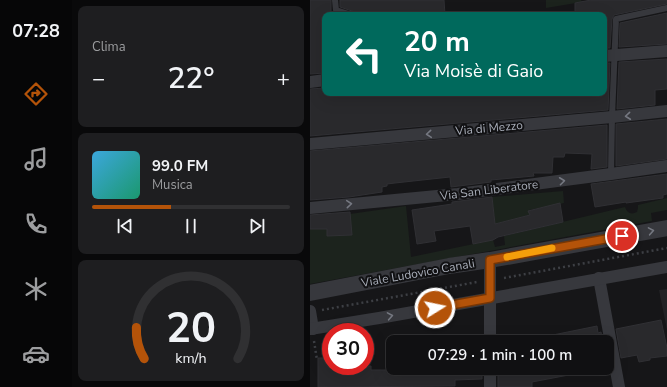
<!DOCTYPE html>
<html lang="it">
<meta charset="utf-8">
<style>
:root{--surface:#101012;--page:#1e1e20;--text:#f1f3f6;--muted:#9c9d9f;--line:#303032;--accent:#b45309}
body{margin:0;font-family:"Nunito Sans",sans-serif;background:var(--page);color:var(--text);height:100vh;display:flex;flex-direction:column;font-size:15px;white-space:nowrap}
*{box-sizing:border-box;margin:0}
p{font-size:13px;color:var(--muted)}
.icon{flex:none;width:22px;height:22px;fill:none;stroke:currentColor;stroke-width:2;stroke-linecap:round;stroke-linejoin:round}
.map{position:relative;flex:1;overflow:hidden}
.drawer{display:flex;flex-direction:column;gap:6px;padding:6px;background:#09090a;width:238px}
.drawer>*{flex:none}
.hud{position:absolute;left:12px;top:12px;width:285px;height:84px;border-radius:8px;box-shadow:0 4px 16px #0002,0 0 0 1px var(--line);background:#00695c;color:#fff;overflow:hidden}
.speed{position:absolute;left:12px;top:323px;display:flex;gap:8px;font-size:20px;font-weight:700;text-align:center}
.speed>*{display:grid;place-content:center;width:52px;height:52px;border-radius:50%;background:var(--surface);box-shadow:0 4px 16px #0002,0 0 0 1px var(--line);line-height:1}
.speed .limit{border:6px solid #d22;background:#fff;color:#111}
.pin{position:absolute;display:grid;place-items:center;width:34px;height:34px;color:#fff;margin:-17px;border:2px solid #fff;border-radius:50%;box-shadow:0 1px 4px #0007}
.me{position:absolute;width:44px;margin:-22px;rotate:80deg;stroke-linejoin:round;filter:drop-shadow(0 0 3px #0008)}
.turn{display:flex;align-items:center;gap:14px;height:84px;padding:0 16px;font-size:18px}
.turn .icon{width:52px;height:52px;stroke-width:2.5}
.turn b{display:block;font-size:28px;line-height:34px}
.big{font-size:30px;font-weight:600;line-height:1.1}
.drawer .card{flex:1;display:flex;flex-direction:column;justify-content:center;gap:6px;min-width:0;padding:0 14px;border-radius:8px;background:var(--page)}
.drawer .dial{align-items:center;gap:0}
.dial svg{height:104px;overflow:visible;fill:none;stroke:var(--line);stroke-width:7;stroke-linecap:round;text-anchor:middle}
.dial text{fill:var(--text);stroke:none}
.song{display:flex;align-items:center;gap:12px}
.cover{width:48px;height:48px;border-radius:6px;background:linear-gradient(135deg,hsl(200 70% 55%),hsl(160 70% 35%))}
.played{height:4px;border-radius:2px;background:linear-gradient(90deg,var(--accent) 40%,var(--line) 40%)}
.keys{display:flex;justify-content:space-around;direction:ltr}
.heat{display:flex;justify-content:space-between;align-items:center;font-size:22px;direction:ltr}
.trip{position:absolute;left:76px;top:335px;width:228px;height:40px;border-radius:8px;background:var(--surface);box-shadow:0 4px 16px #0002,0 0 0 1px var(--line);font-weight:600;line-height:40px;text-align:center}
main{display:flex;flex:1;min-height:0}
.dock{display:flex;flex-direction:column;width:72px;justify-content:space-around;align-items:center;background:#060607;color:var(--muted)}
.dock .icon{width:28px;height:28px}
.dock .selected{color:var(--accent)}
.dock b{font-size:18px;color:var(--text)}
.map>svg:first-child{display:block}
.built{fill:#222225}
.green{fill:#1c231d}
.building{fill:#29292c;stroke:#303034}
.lines{fill:none;stroke-linecap:round;stroke-linejoin:round}
.path{stroke:#3d3f44;stroke-width:2.5;stroke-dasharray:2 3;stroke-linecap:butt}
.service{stroke:#37383d;stroke-width:6}
.minor{stroke:#37383d;stroke-width:12}
.tertiary{stroke:#37383d;stroke-width:16}
.oneway{stroke:#757881}
.route-casing{stroke:#753606;stroke-width:10}
.route{stroke:#b45309;stroke-width:7}
.slow{stroke:#f59e0b;stroke-width:7}
.labels{text-anchor:middle;dominant-baseline:central;stroke-width:4;stroke-linejoin:round;paint-order:stroke}
.street-label{font-size:12px;fill:#a8adb8;stroke:#111113}
</style>
<main>
<nav class="dock">
<b>07:28</b>
<svg class="icon selected" aria-label="directions" viewBox="0 0 24 24"><path d="M12 3l9 9-9 9-9-9zM9 14v-3h6M13 9l2 2-2 2"/></svg>
<svg class="icon" aria-label="music" viewBox="0 0 24 24"><path d="M9 18V5l10-2v13"/><circle cx="6" cy="18" r="3"/><circle cx="16" cy="16" r="3"/></svg>
<svg class="icon" aria-label="phone" viewBox="0 0 24 24"><path d="M5 4h4l2 5-3 2q2 4 5 5l2-3 5 2v4C11 20 4 13 5 4z"/></svg>
<svg class="icon" aria-label="climate" viewBox="0 0 24 24"><path d="M12 3v18M4 7l16 10M4 17L20 7"/></svg>
<svg class="icon" aria-label="car" viewBox="0 0 24 24"><path d="M5 17H2v-5l4-1 3-4h7l3 4 3 1v5h-3M9 17h6M6 11h13"/><circle cx="7" cy="17" r="2"/><circle cx="17" cy="17" r="2"/></svg>
</nav>
<section class="drawer">
<div class="card"><p>Clima</p>
<div class="heat"><a>−</a><b class="big">22°</b><a>+</a></div>
</div>
<div class="card">
<div class="song"><i class="cover"></i><div><b>99.0 FM</b><p>Musica</p></div></div>
<div class="played"></div>
<div class="keys"><svg class="icon" aria-label="previous" viewBox="0 0 24 24"><path d="M18 5L8 12l10 7zM5 5v14"/></svg><svg class="icon" aria-label="pause" viewBox="0 0 24 24"><path d="M8 5v14M16 5v14"/></svg><svg class="icon" aria-label="next" viewBox="0 0 24 24"><path d="M6 5l10 7-10 7zM19 5v14"/></svg></div>
</div>
<div class="card dial"><svg viewBox="0 0 100 80">
<path d="M14 69A42 42 0 1 1 86 69"/>
<path d="M14 69A42 42 0 0 1 8 45" stroke="#b45309"/>
<text x="50" y="56" font-size="32" font-weight="700">20</text>
<text x="50" y="72" font-size="11">km/h</text>
</svg></div>
</section>
<div class="map">
<svg width="357" height="387" viewBox="0 0 357 387">
<rect width="100%" height="100%" fill="#161618"/>
<path class="built" d="M 357,289 L 357,330 L 349,290 Z"/>
<g class="green">
<path d="M 236,0 L 271,0 L 272,2 L 236,8 Z"/>
<path d="M 253,191 L 254,203 L 219,210 L 220,215 L 185,224 L 182,197 Z"/>
<path d="M 357,198 L 357,210 L 341,213 L 342,221 L 0,284 L 0,229 L 17,229 L 17,235 L 40,214 L 96,206 L 101,257 L 183,240 L 185,247 L 195,245 L 194,236 L 315,207 C 317,213 321,215 327,212 L 328,208 L 328,205 Z"/>
</g>
<g class="building">
<path d="M 0,0 L 21,0 L 21,15 L 15,15 L 15,73 L 0,74 Z"/>
<path d="M 30,0 L 134,0 L 135,15 L 57,15 L 57,13 L 45,12 L 30,7 Z"/>
<path d="M 281,0 L 357,0 L 357,4 L 304,15 L 302,19 L 300,48 L 294,48 L 294,15 L 265,15 L 265,3 Z"/>
<path d="M 357,13 L 357,44 L 309,47 L 310,23 Z"/>
<path d="M 357,59 L 357,89 L 345,90 L 345,105 L 307,109 L 309,62 Z"/>
<path d="M 294,63 L 300,63 L 298,110 L 0,136 L 0,89 L 15,88 L 15,93 L 294,93 Z"/>
<path d="M 357,119 L 357,159 L 306,166 L 306,124 Z"/>
<path d="M 297,125 L 297,167 L 281,169 L 282,154 L 255,153 L 254,157 L 243,157 L 242,173 L 223,173 L 224,176 L 181,180 L 181,182 L 141,187 L 140,177 L 85,183 L 77,184 L 77,186 L 72,187 L 72,192 L 39,197 L 0,200 L 0,151 Z"/>
<path d="M 357,174 L 357,194 L 353,195 L 353,198 L 316,203 L 316,202 L 285,207 L 281,184 Z"/>
<path d="M 182,197 L 185,224 L 220,215 L 218,211 L 250,203 L 253,222 L 188,237 L 183,240 L 163,244 L 160,226 L 124,231 L 126,241 L 107,244 L 102,210 L 142,204 L 142,202 Z"/>
<path d="M 40,212 L 42,235 L 17,236 L 17,229 L 0,229 L 0,215 Z"/>
<path d="M 351,320 L 357,348 L 357,356 L 340,358 L 340,360 L 329,362 L 327,355 L 311,358 L 306,329 Z"/>
<path d="M 287,326 L 288,333 L 291,332 L 293,342 L 238,342 L 238,336 Z"/>
<path d="M 8,358 L 21,358 L 21,366 L 61,366 L 61,370 L 129,370 L 128,368 L 172,368 L 172,379 L 145,380 L 145,386 L 8,387 Z"/>
<path d="M 188,368 L 264,368 L 264,374 L 222,382 L 222,387 L 188,387 Z"/>
</g>
<g class="lines">
<g class="path">
<path d="M 194,278 L 357,248"/>
<path d="M 12,310 L 167,282"/>
<path d="M 4,341 L 7,360"/>
</g>
<g class="service">
<path d="M 25,0 L 26,10 L 42,15"/>
<path d="M 301,174 L 302,117 L 306,19 L 357,8"/>
</g>
<g class="minor">
<path d="M 294,56 L 357,51"/>
<path d="M 0,82 L 15,80"/>
<path d="M 0,144 L 302,117 L 357,111"/>
<path d="M 0,208 L 148,194 L 301,174 L 357,166"/>
<path d="M 289,278 L 309,387"/>
<path d="M 0,311 L 3,329"/>
<path d="M 0,329 L 69,318 L 357,267"/>
<path d="M 180,342 L 180,260"/>
<path d="M 180,387 L 180,368"/>
</g>
<path class="tertiary" d="M 0,293 L 139,266 L 180,260 L 357,228"/>
</g>
<defs><path id="oneway-chevron" d="M-2-3.5L2.5 0L-2 3.5" fill="none" stroke-width="1.6" stroke-linecap="round" stroke-linejoin="round"/></defs>
<g class="oneway">
<use href="#oneway-chevron" transform="translate(318 116) rotate(174)"/>
<use href="#oneway-chevron" transform="translate(119 134) rotate(175)"/>
<use href="#oneway-chevron" transform="translate(252 181) rotate(-7)"/>
<use href="#oneway-chevron" transform="translate(39 204) rotate(-5)"/>
<use href="#oneway-chevron" transform="translate(341 231) rotate(-10)"/>
<use href="#oneway-chevron" transform="translate(80 316) rotate(-10)"/>
</g>
<g class="lines">
<g class="route-casing">
<path id="route" d="M 125,308 L 180,298 L 180,260 L 312,236"/>
</g>
<use href="#route" class="route"/>
<path class="slow" d="M 197,257 L 242,248"/>
</g>
<g class="labels">
<g class="street-label">
<text transform="translate(179 128) rotate(-5)">Via di Mezzo</text>
<text transform="translate(179 190) rotate(-7)">Via San Liberatore</text>
<text transform="translate(108 273) rotate(-10)">Viale Ludovico Canali</text>
</g>
</g>
</svg>
<div class="speed"><div class="limit">30</div></div>
<div class="pin" style="left:312px;top:236px;background:#d93025"><svg class="icon" aria-label="arrive" viewBox="0 0 24 24"><path d="M6 21V4h12l-3 4 3 4H6"/></svg></div>
<svg class="me" style="left:125px;top:308px" viewBox="-20 -20 40 40"><circle r="17" fill="#b45309" stroke="#fff" stroke-width="3"/><path d="M0-11L8 9 0 5-8 9z" fill="#fff"/></svg>
<div class="trip">07:29 · 1 min · 100 m</div>
<div class="hud">
<div class="turn"><svg class="icon" aria-label="left" viewBox="0 0 24 24"><path d="M17 20v-9H6M10 6l-5 5 5 5"/></svg><div><b>20 m</b>Via Moisè di Gaio</div></div>
</div>
</div>
</main>
